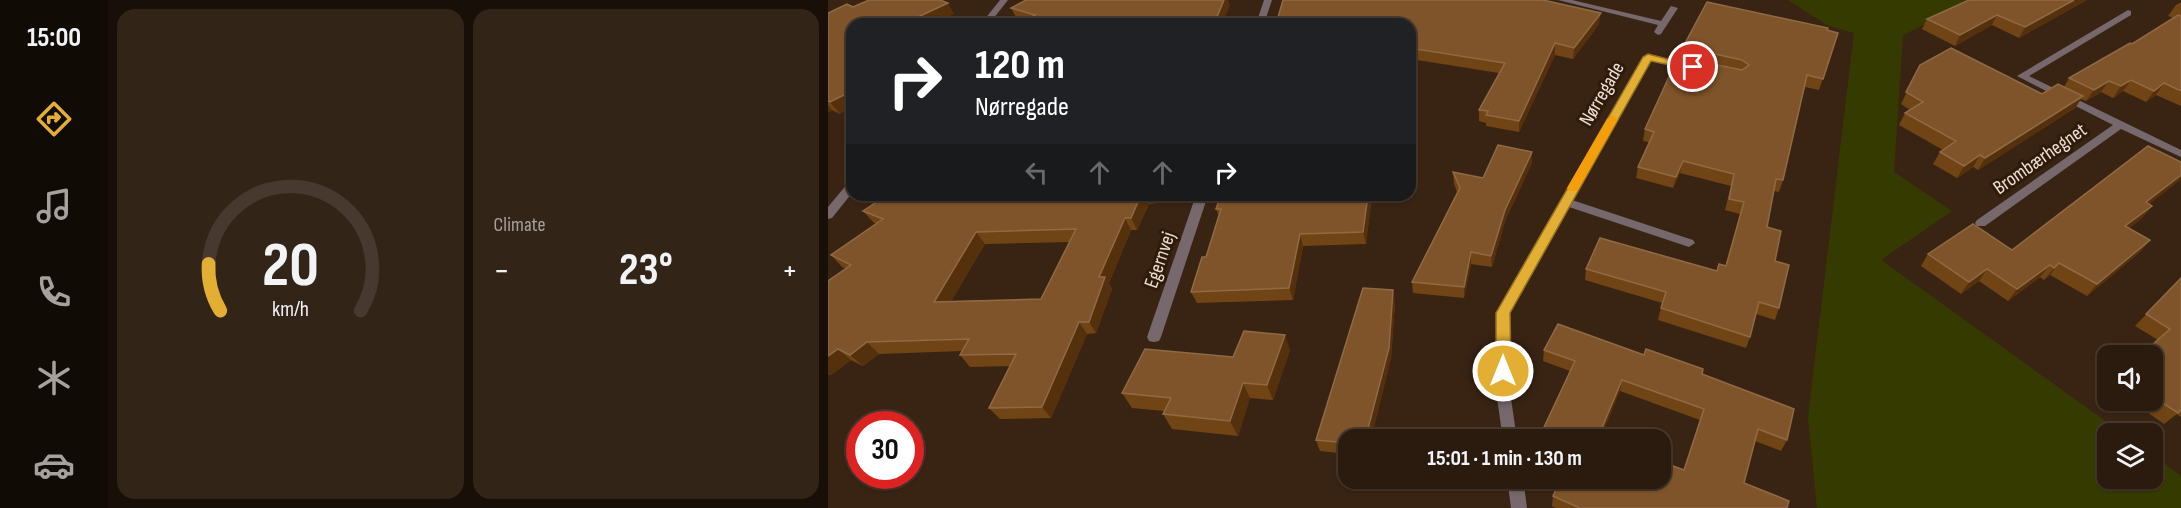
<!DOCTYPE html>
<meta charset="utf-8">
<style>
:root{--surface:#2b1b0f;--page:#332418;--text:#f1f3f6;--muted:#a6a19e;--line:#47392f;--accent:#e3ae34}
body{margin:0;font-family:"Sofia Sans Condensed",sans-serif;background:var(--page);color:var(--text);height:100vh;display:flex;flex-direction:column;font-size:22px;white-space:nowrap}
*{box-sizing:border-box;margin:0}
p{font-size:20px;color:var(--muted)}
.icon{flex:none;width:33px;height:33px;fill:none;stroke:currentColor;stroke-width:2;stroke-linecap:round;stroke-linejoin:round}
.map{position:relative;flex:1;overflow:hidden}
.sheet{display:flex;flex-direction:column;gap:9px;padding:9px;background:#180f08;width:720px}
.sheet>*{flex:none}
.banner{position:absolute;left:18px;top:18px;width:570px;height:183px;border-radius:18px;box-shadow:0 2px 4px #0004,0 0 0 2px var(--line);background:#202124;color:#fff;overflow:hidden}
.tools{position:absolute;left:1269px;top:345px;display:grid;gap:12px}
.tools a{display:grid;place-items:center;width:66px;height:66px;border-radius:12px;background:var(--surface);box-shadow:0 2px 4px #0004,0 0 0 2px var(--line);font-size:30px}
.speed{position:absolute;left:18px;top:411px;display:flex;gap:12px;font-size:30px;font-weight:700;text-align:center}
.speed>*{display:grid;place-content:center;width:78px;height:78px;border-radius:50%;background:var(--surface);box-shadow:0 2px 4px #0004,0 0 0 2px var(--line);line-height:1}
.speed .limit{border:9px solid #d22;background:#fff;color:#111}
.pin{position:absolute;display:grid;place-items:center;width:51px;height:51px;color:#fff;margin:-26px;border:3px solid #fff;border-radius:50%;box-shadow:0 2px 6px #0007}
.me{position:absolute;width:66px;margin:-33px;rotate:0deg;stroke-linejoin:round;filter:drop-shadow(0 0 4px #0008)}
.turn{display:flex;align-items:center;gap:21px;height:126px;padding:0 30px;font-size:27px}
.turn .icon{width:78px;height:78px;stroke-width:2.5}
.turn b{display:block;font-size:42px;line-height:51px}
.lanes{display:flex;align-items:center;height:57px;padding:0 30px;background:#0003;justify-content:center;gap:30px;direction:ltr}
.lanes .off{opacity:.35}
.big{font-size:45px;font-weight:700;line-height:1.1}
.sheet .widget{flex:1;display:flex;flex-direction:column;justify-content:center;gap:9px;min-width:0;padding:0 21px;border-radius:18px;background:var(--page)}
.sheet .dial{align-items:center;gap:0}
.dial svg{height:156px;overflow:visible;fill:none;stroke:var(--line);stroke-width:7;stroke-linecap:round;text-anchor:middle}
.dial text{fill:var(--text);stroke:none}
.heat{display:flex;justify-content:space-between;align-items:center;font-size:33px;direction:ltr}
.sheet .tiles{flex:1;display:grid;gap:9px;grid-template-columns:repeat(2,1fr)}
.trip{position:absolute;left:510px;top:429px;width:333px;height:60px;border-radius:18px;background:var(--surface);box-shadow:0 2px 4px #0004,0 0 0 2px var(--line);font-weight:700;line-height:60px;text-align:center}
main{display:flex;flex:1;min-height:0}
.tab-bar{display:flex;flex-direction:column;width:108px;justify-content:space-around;align-items:center;background:#110b06;color:var(--muted)}
.tab-bar .icon{width:42px;height:42px}
.tab-bar .on{color:var(--accent)}
.tab-bar b{font-size:27px;color:var(--text)}
.map>svg:first-child{display:block}
.green{fill:#353b00}
.lines{fill:none;stroke-linecap:round;stroke-linejoin:round}
.minor{fill:#76686c;fill-rule:evenodd}
.wall{fill:#714415;fill-rule:evenodd}
.shaded-wall{fill:#55300c}
.building{fill:#7f542a;stroke:#906a45;stroke-width:1.5;fill-rule:evenodd}
.route{fill:#e3ae34;stroke:#947122;stroke-width:1.5}
.slow{fill:#f59e0b}
.labels{text-anchor:middle;dominant-baseline:central;stroke-width:6;stroke-linejoin:round;paint-order:stroke}
.street-label{font-size:20px;fill:#eddfd5;stroke:#2e1b0a}
</style>
<main>
<nav class="tab-bar">
<b>15:00</b>
<svg class="icon on" aria-label="directions" viewBox="0 0 24 24"><path d="M12 3l9 9-9 9-9-9zM9 14v-3h6M13 9l2 2-2 2"/></svg>
<svg class="icon" aria-label="music" viewBox="0 0 24 24"><path d="M9 18V5l10-2v13"/><circle cx="6" cy="18" r="3"/><circle cx="16" cy="16" r="3"/></svg>
<svg class="icon" aria-label="phone" viewBox="0 0 24 24"><path d="M5 4h4l2 5-3 2q2 4 5 5l2-3 5 2v4C11 20 4 13 5 4z"/></svg>
<svg class="icon" aria-label="climate" viewBox="0 0 24 24"><path d="M12 3v18M4 7l16 10M4 17L20 7"/></svg>
<svg class="icon" aria-label="car" viewBox="0 0 24 24"><path d="M5 17H2v-5l4-1 3-4h7l3 4 3 1v5h-3M9 17h6M6 11h13"/><circle cx="7" cy="17" r="2"/><circle cx="17" cy="17" r="2"/></svg>
</nav>
<section class="sheet">
<div class="tiles">
<div class="widget dial"><svg viewBox="0 0 100 80">
<path d="M14 69A42 42 0 1 1 86 69"/>
<path d="M14 69A42 42 0 0 1 8 45" stroke="#e3ae34"/>
<text x="50" y="56" font-size="32" font-weight="700">20</text>
<text x="50" y="72" font-size="11">km/h</text>
</svg></div>
<div class="widget"><p>Climate</p>
<div class="heat"><a>−</a><b class="big">23°</b><a>+</a></div>
</div>
</div>
</section>
<div class="map">
<svg width="1353" height="508" viewBox="0 0 1353 508">
<rect width="100%" height="100%" fill="#392414"/>
<path class="green" d="M 960,0 L 1145,0 L 1075,35 L 1066,172 L 1124,211 L 1053,260 L 1294,433 L 1280,434 L 1280,478 L 1324,478 L 1325,455 L 1353,476 L 1353,508 L 989,508 L 980,417 L 1026,33 L 999,25 Z"/>
<g class="lines">
<g class="minor">
<path d="M 172,0 L 180,0 L 161,24 L 153,24 Z"/>
<path d="M 436,0 L 444,0 L 436,24 L 428,24 Z"/>
<path d="M 730,0 L 744,0 L 833,21 L 843,6 L 850,8 L 833,34 L 830,35 L 826,32 L 830,25 Z"/>
<path d="M 1300,10 L 1303,11 L 1303,15 L 1201,76 L 1353,150 L 1353,157 L 1293,129 L 1157,226 L 1149,226 L 1147,223 L 1149,220 L 1285,125 L 1189,76 Z"/>
<path d="M 820,54 L 865,64 L 867,66 L 862,69 L 823,60 L 744,200 L 865,240 L 867,243 L 861,247 L 741,207 L 681,313 L 682,391 L 689,440 L 675,440 L 668,391 L 669,313 L 815,57 Z"/>
<path d="M 24,182 L 24,193 L 4,218 L 0,219 L 0,207 L 20,183 Z"/>
<path d="M 368,195 L 380,195 L 333,337 L 331,341 L 326,342 L 321,341 L 319,337 Z"/>
<path d="M 679,478 L 695,478 L 699,508 L 683,508 Z"/>
</g>
</g>
<g class="wall">
<path d="M 1259,0 L 1191,38 L 1164,25 L 1127,46 L 1094,29 L 1099,19 Z"/>
<path d="M 1353,2 L 1353,106 L 1328,95 L 1318,102 L 1295,91 L 1285,98 L 1273,92 L 1258,101 L 1253,99 L 1247,108 L 1150,170 L 1145,167 L 1129,178 L 1105,164 L 1112,152 L 1115,150 L 1071,125 L 1077,113 L 1082,110 L 1073,104 L 1092,65 L 1214,94 L 1236,87 L 1241,78 L 1304,44 L 1346,18 L 1340,16 L 1348,5 Z"/>
<path d="M 402,6 L 196,22 L 189,19 L 183,8 Z"/>
<path d="M 25,7 L 126,14 L 24,24 L 12,114 L 4,110 L 0,112 L 0,13 Z"/>
<path d="M 582,24 L 771,24 L 745,59 L 727,55 L 691,132 L 658,126 L 658,123 L 651,121 L 651,110 L 671,73 L 589,60 L 588,108 L 582,109 Z"/>
<path d="M 999,30 L 1010,33 L 991,90 L 977,87 L 955,180 L 951,192 L 946,191 L 939,227 L 947,261 L 951,308 L 947,320 L 928,314 L 922,337 L 918,348 L 830,320 L 834,303 L 757,280 L 758,269 L 889,271 L 898,266 L 912,214 L 897,210 L 903,186 L 852,173 L 845,188 L 808,178 L 810,167 L 821,142 L 815,141 L 817,129 L 853,57 L 855,47 Z"/>
<path d="M 1353,162 L 1353,179 L 1321,204 L 1324,206 L 1314,218 L 1301,228 L 1322,240 L 1312,252 L 1259,296 L 1222,275 L 1216,280 L 1212,277 L 1180,301 L 1151,281 L 1133,294 L 1093,266 L 1100,254 L 1184,250 Z"/>
<path d="M 704,163 L 677,221 L 664,267 L 643,264 L 636,298 L 585,293 L 584,282 L 629,192 L 626,184 L 625,172 L 655,178 Z"/>
<path d="M 59,195 L 179,195 L 174,202 L 253,200 L 255,195 L 332,195 L 330,203 L 321,204 L 309,230 L 303,230 L 281,283 L 284,289 L 268,333 L 259,334 L 223,418 L 172,419 L 161,408 L 182,366 L 142,367 L 132,355 L 134,351 L 51,354 L 35,366 L 23,360 L 3,375 L 0,374 L 0,281 L 18,269 L 14,267 L 3,255 L 49,224 L 46,223 L 35,211 ZM 242,242 L 213,299 L 123,301 L 157,244 Z"/>
<path d="M 393,195 L 544,195 L 538,244 L 475,246 L 465,300 L 369,303 L 363,292 L 378,257 L 391,216 L 388,209 Z"/>
<path d="M 1353,278 L 1353,417 L 1349,414 L 1336,424 L 1302,400 L 1324,400 L 1324,356 L 1313,356 L 1330,340 L 1307,326 Z"/>
<path d="M 567,302 L 563,359 L 520,440 L 520,454 L 492,451 L 488,440 Z"/>
<path d="M 462,350 L 445,400 L 422,398 L 410,436 L 344,429 L 335,414 L 336,411 L 304,408 L 294,393 L 405,357 Z"/>
<path d="M 716,350 L 816,355 L 874,374 L 959,440 L 953,451 L 927,441 L 916,483 L 959,508 L 728,508 L 724,506 L 725,496 L 856,470 L 872,420 L 792,391 L 710,440 L 742,371 L 715,361 Z"/>
</g>
<g class="shaded-wall">
<path d="M 394,0 L 400,0 L 402,6 L 394,24 L 386,24 Z"/>
<path d="M 1246,0 L 1259,0 L 1191,38 L 1197,27 Z"/>
<path d="M 120,3 L 126,14 L 106,24 L 75,24 Z"/>
<path d="M 773,13 L 771,24 L 745,59 L 746,48 Z"/>
<path d="M 1169,15 L 1164,25 L 1127,46 L 1132,35 Z"/>
<path d="M 727,43 L 727,55 L 691,132 L 691,121 Z"/>
<path d="M 588,49 L 589,60 L 588,108 L 587,97 Z"/>
<path d="M 1303,80 L 1295,91 L 1285,98 L 1293,86 Z"/>
<path d="M 1281,81 L 1273,92 L 1258,101 L 1266,90 Z"/>
<path d="M 1336,83 L 1328,95 L 1318,102 L 1326,91 Z"/>
<path d="M 24,91 L 24,107 L 12,114 L 2,102 Z"/>
<path d="M 1255,96 L 1247,108 L 1150,170 L 1157,158 Z"/>
<path d="M 0,105 L 4,110 L 0,112 Z"/>
<path d="M 704,152 L 704,163 L 677,221 L 664,267 L 663,256 L 677,210 Z"/>
<path d="M 1152,155 L 1145,167 L 1129,178 L 1136,166 Z"/>
<path d="M 855,161 L 852,173 L 845,188 L 848,177 Z"/>
<path d="M 1353,175 L 1353,179 L 1308,215 L 1318,202 Z"/>
<path d="M 163,195 L 179,195 L 166,214 L 158,202 Z"/>
<path d="M 313,195 L 316,195 L 321,204 L 309,230 L 303,218 Z"/>
<path d="M 326,195 L 332,195 L 330,203 Z"/>
<path d="M 540,195 L 544,195 L 538,244 L 535,232 Z"/>
<path d="M 1324,206 L 1314,218 L 1287,238 L 1297,226 Z"/>
<path d="M 297,218 L 303,230 L 281,283 L 284,289 L 268,333 L 261,322 L 271,277 Z"/>
<path d="M 148,232 L 157,244 L 116,314 L 106,302 Z"/>
<path d="M 472,234 L 475,246 L 465,300 L 461,288 Z"/>
<path d="M 1322,240 L 1312,252 L 1259,296 L 1269,284 Z"/>
<path d="M 643,252 L 643,264 L 636,298 L 636,287 Z"/>
<path d="M 1231,263 L 1222,275 L 1216,280 L 1226,268 Z"/>
<path d="M 1222,265 L 1212,277 L 1180,301 L 1189,289 Z"/>
<path d="M 1159,269 L 1151,281 L 1133,294 L 1141,282 Z"/>
<path d="M 565,290 L 567,302 L 563,359 L 543,440 L 537,440 Z"/>
<path d="M 251,322 L 259,334 L 223,418 L 214,407 Z"/>
<path d="M 457,335 L 462,350 L 445,400 L 439,385 Z"/>
<path d="M 39,342 L 51,354 L 35,366 L 22,355 Z"/>
<path d="M 10,349 L 23,360 L 3,375 L 0,373 L 0,356 Z"/>
<path d="M 794,380 L 792,391 L 772,440 L 771,435 Z"/>
<path d="M 415,383 L 422,398 L 410,436 L 402,421 Z"/>
</g>
<g class="building">
<path d="M 41,0 L 112,0 L 120,3 L 75,24 L 24,24 L 24,91 L 2,102 L 0,101 L 0,13 L 19,4 L 25,7 Z"/>
<path d="M 198,0 L 396,0 L 386,24 L 192,24 L 207,15 L 183,8 Z"/>
<path d="M 455,0 L 715,0 L 773,13 L 746,48 L 727,43 L 691,121 L 658,115 L 660,111 L 651,110 L 677,63 L 588,49 L 587,97 L 582,97 L 582,24 L 448,24 Z"/>
<path d="M 1141,0 L 1246,0 L 1197,27 L 1169,15 L 1132,35 L 1099,19 Z"/>
<path d="M 879,2 L 1000,28 L 999,30 L 1010,33 L 995,79 L 979,75 L 955,180 L 948,179 L 939,227 L 953,231 L 947,261 L 961,265 L 951,308 L 931,302 L 922,337 L 833,308 L 838,292 L 758,269 L 772,238 L 889,271 L 891,264 L 898,266 L 916,202 L 901,199 L 906,174 L 855,161 L 848,177 L 810,167 L 826,132 L 817,129 L 850,57 L 914,70 L 921,65 L 914,60 L 855,47 Z"/>
<path d="M 1350,15 L 1353,16 L 1353,91 L 1336,83 L 1326,91 L 1303,80 L 1293,86 L 1281,81 L 1266,90 L 1241,78 L 1302,43 L 1304,44 Z"/>
<path d="M 1123,48 L 1214,94 L 1230,84 L 1255,96 L 1157,158 L 1152,155 L 1136,166 L 1112,152 L 1128,141 L 1077,113 L 1095,102 L 1078,92 L 1092,65 Z"/>
<path d="M 670,145 L 704,152 L 677,210 L 663,256 L 643,252 L 636,287 L 584,282 L 632,188 L 625,172 L 655,178 Z"/>
<path d="M 1320,146 L 1353,162 L 1353,175 L 1318,202 L 1324,206 L 1297,226 L 1322,240 L 1269,284 L 1231,263 L 1226,268 L 1222,265 L 1189,289 L 1159,269 L 1141,282 L 1100,254 L 1145,224 L 1184,250 Z"/>
<path d="M 59,195 L 163,195 L 158,202 L 253,200 L 255,195 L 313,195 L 303,218 L 297,218 L 271,277 L 277,277 L 261,322 L 251,322 L 214,407 L 161,408 L 188,354 L 132,355 L 141,339 L 39,342 L 22,355 L 10,349 L 0,356 L 0,281 L 23,265 L 3,255 L 55,219 L 35,211 ZM 248,229 L 213,299 L 106,302 L 148,232 Z"/>
<path d="M 393,195 L 540,195 L 535,232 L 472,234 L 461,288 L 363,292 L 374,257 L 378,257 L 393,209 L 388,209 Z"/>
<path d="M 1353,278 L 1353,409 L 1350,413 L 1324,396 L 1324,356 L 1318,356 L 1315,353 L 1342,329 L 1318,314 Z"/>
<path d="M 535,288 L 565,290 L 561,348 L 537,440 L 520,440 L 520,443 L 488,440 Z"/>
<path d="M 730,324 L 816,355 L 818,349 L 875,369 L 874,374 L 966,409 L 959,440 L 930,429 L 916,483 L 961,501 L 959,508 L 752,508 L 725,496 L 733,478 L 832,478 L 832,461 L 856,470 L 876,409 L 794,380 L 771,435 L 781,440 L 710,440 L 747,361 L 716,350 Z"/>
<path d="M 416,331 L 457,335 L 439,385 L 415,383 L 402,421 L 335,414 L 343,398 L 294,393 L 317,349 L 405,357 Z"/>
</g>
<path class="route" d="M 820,54 L 870,67 L 865,70 L 823,61 L 682,313 L 683,371 L 681,376 L 675,378 L 670,376 L 668,371 L 668,313 L 815,57 Z"/>
<path class="slow" d="M 784,115 L 790,119 L 751,188 L 749,191 L 741,191 L 739,188 L 779,119 Z"/>
<g class="labels">
<g class="street-label">
<text transform="translate(774 94) rotate(-60)">Nørregade</text>
<text transform="translate(1212 159) rotate(-35)">Brombærhegnet</text>
<text transform="translate(332 260) rotate(-71)">Egernvej</text>
</g>
</g>
</svg>
<div class="tools">
<a><svg class="icon" aria-label="sound" viewBox="0 0 24 24"><path d="M4 9h4l5-4v14l-5-4H4zM17 9q2 3 0 6"/></svg></a>
<a><svg class="icon" aria-label="layers" viewBox="0 0 24 24"><path d="M12 4l9 5-9 5-9-5zM3 14l9 5 9-5"/></svg></a>
</div>
<div class="speed"><div class="limit">30</div></div>
<div class="pin" style="left:865px;top:67px;background:#d93025"><svg class="icon" aria-label="arrive" viewBox="0 0 24 24"><path d="M6 21V4h12l-3 4 3 4H6"/></svg></div>
<svg class="me" style="left:675px;top:371px" viewBox="-20 -20 40 40"><circle r="17" fill="#e3ae34" stroke="#fff" stroke-width="3"/><path d="M0-11L8 9 0 5-8 9z" fill="#fff"/></svg>
<div class="trip">15:01 · 1 min · 130 m</div>
<div class="banner">
<div class="turn"><svg class="icon" aria-label="right" viewBox="0 0 24 24"><path d="M7 20v-9h11M14 6l5 5-5 5"/></svg><div><b>120 m</b>Nørregade</div></div>
<div class="lanes"><svg class="icon off" aria-label="left" viewBox="0 0 24 24"><path d="M17 20v-9H6M10 6l-5 5 5 5"/></svg><svg class="icon off" aria-label="ahead" viewBox="0 0 24 24"><path d="M12 20V5M6 11l6-6 6 6"/></svg><svg class="icon off" aria-label="ahead" viewBox="0 0 24 24"><path d="M12 20V5M6 11l6-6 6 6"/></svg><svg class="icon" aria-label="right" viewBox="0 0 24 24"><path d="M7 20v-9h11M14 6l5 5-5 5"/></svg></div>
</div>
</div>
</main>
